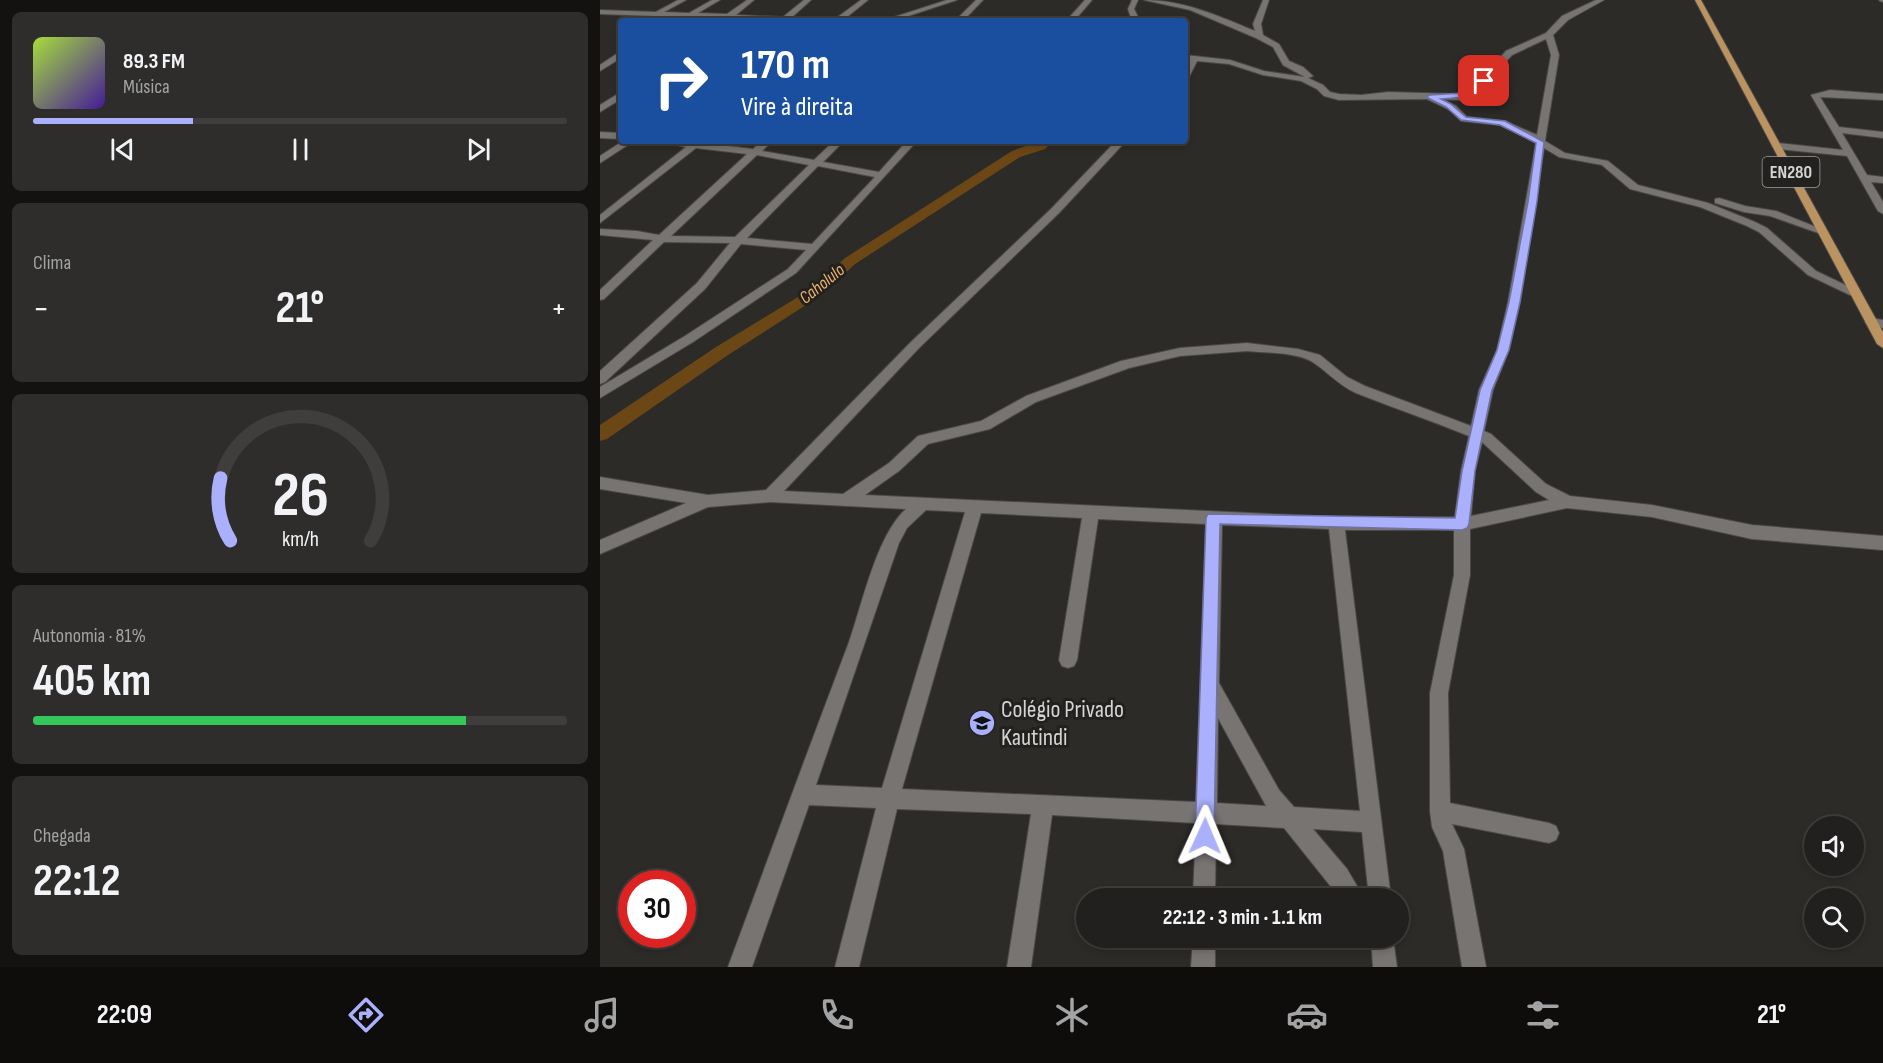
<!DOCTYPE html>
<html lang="pt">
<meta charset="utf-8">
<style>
:root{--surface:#22201e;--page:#2e2d2b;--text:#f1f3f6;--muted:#a2a3a4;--line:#3f3e3c;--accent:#aab0fc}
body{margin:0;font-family:"Sofia Sans Condensed",sans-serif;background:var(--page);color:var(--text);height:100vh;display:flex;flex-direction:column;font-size:22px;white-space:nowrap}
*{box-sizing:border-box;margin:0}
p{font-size:20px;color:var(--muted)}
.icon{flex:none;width:33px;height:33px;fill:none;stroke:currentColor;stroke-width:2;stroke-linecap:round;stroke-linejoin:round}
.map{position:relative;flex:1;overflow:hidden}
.details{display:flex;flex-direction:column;gap:12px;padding:12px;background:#131210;width:600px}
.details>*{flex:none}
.hud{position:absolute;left:18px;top:18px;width:570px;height:126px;border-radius:6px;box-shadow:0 3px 9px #0003,0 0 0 2px var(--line);background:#1a4fa0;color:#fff;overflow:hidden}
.buttons{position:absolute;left:1204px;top:816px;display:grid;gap:12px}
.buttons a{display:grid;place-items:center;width:60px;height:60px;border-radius:50%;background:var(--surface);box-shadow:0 3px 9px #0003,0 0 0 2px var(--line);font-size:30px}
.speed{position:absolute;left:18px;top:870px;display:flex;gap:12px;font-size:30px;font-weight:700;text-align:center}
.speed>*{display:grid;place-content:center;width:78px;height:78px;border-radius:50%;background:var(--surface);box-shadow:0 3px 9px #0003,0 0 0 2px var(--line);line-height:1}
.speed .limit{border:9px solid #d22;background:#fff;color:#111}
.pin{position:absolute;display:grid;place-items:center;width:51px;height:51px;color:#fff;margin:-26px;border-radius:12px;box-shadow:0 3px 9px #0006}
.me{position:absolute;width:66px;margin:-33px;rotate:1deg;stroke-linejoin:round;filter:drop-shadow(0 0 4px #0008)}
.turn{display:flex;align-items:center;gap:21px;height:126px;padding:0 24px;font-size:27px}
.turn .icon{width:78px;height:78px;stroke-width:2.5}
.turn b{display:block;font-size:42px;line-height:51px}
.big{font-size:45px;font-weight:700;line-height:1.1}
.details .tile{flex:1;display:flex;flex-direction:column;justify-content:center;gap:9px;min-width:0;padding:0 21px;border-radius:9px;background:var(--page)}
.details .dial{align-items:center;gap:0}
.dial svg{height:156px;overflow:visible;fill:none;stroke:var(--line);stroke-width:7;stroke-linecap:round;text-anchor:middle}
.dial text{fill:var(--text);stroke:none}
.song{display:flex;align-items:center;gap:18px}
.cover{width:72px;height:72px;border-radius:9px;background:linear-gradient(135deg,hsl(80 70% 55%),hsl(260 70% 35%))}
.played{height:6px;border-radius:3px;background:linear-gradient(90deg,var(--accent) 30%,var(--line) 30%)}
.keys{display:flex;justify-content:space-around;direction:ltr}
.heat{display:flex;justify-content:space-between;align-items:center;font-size:33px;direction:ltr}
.charge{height:9px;border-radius:4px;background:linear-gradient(90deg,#34c759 81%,var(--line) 0)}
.trip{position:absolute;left:476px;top:888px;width:333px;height:60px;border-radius:30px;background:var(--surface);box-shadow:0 3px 9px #0003,0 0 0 2px var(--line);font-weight:700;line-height:60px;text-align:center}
.dock{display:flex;height:96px;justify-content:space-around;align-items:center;background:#0e0d0c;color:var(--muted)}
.dock .icon{width:42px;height:42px}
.dock .selected{color:var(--accent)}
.dock b{font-size:27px;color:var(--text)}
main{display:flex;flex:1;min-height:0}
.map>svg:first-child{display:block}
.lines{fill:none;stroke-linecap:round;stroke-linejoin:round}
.river{fill:#6c4716;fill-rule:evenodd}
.minor-casing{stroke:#4b4947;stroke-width:2}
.major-casing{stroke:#4b4947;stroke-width:2}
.minor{fill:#777472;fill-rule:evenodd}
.major{fill:#bb9361;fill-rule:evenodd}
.route{fill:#aab0fc;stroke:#6e72a4;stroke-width:1.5}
.labels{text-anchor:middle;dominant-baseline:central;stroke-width:6;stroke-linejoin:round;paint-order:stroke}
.shield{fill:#23211f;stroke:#a09e9d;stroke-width:1.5}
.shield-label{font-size:18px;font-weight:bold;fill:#d6d4d3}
.far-water-label{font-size:18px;font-style:italic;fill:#efb46f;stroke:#23211f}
.near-poi-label{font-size:24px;fill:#d6d4d3;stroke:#23211f;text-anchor:start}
</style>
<main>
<section class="details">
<div class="tile">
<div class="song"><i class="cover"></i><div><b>89.3 FM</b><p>Música</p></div></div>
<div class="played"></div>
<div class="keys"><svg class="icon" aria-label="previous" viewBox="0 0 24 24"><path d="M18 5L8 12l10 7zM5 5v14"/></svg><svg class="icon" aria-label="pause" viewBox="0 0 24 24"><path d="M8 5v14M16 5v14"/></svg><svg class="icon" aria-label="next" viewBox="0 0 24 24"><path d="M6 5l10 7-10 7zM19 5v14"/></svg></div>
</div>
<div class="tile"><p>Clima</p>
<div class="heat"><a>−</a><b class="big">21°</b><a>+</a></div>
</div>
<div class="tile dial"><svg viewBox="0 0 100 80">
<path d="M14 69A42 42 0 1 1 86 69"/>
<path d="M14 69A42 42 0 0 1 9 37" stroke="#aab0fc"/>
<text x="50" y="56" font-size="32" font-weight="700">26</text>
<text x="50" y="72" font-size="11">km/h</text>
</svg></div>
<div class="tile"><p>Autonomia · 81%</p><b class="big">405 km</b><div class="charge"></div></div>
<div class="tile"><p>Chegada</p><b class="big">22:12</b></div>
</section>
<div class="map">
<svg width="1283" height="967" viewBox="0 0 1283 967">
<rect width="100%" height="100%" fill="#2d2b28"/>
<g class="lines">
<path class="river" d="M 440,141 L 453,141 L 445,149 L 420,157 L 255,264 L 223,294 L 128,355 L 7,439 L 0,441 L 0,425 L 116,347 L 213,288 L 245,258 L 412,151 Z"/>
<g class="minor-casing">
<g id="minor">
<path d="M 78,0 L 86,0 L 64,12 L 89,13 L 112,0 L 120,0 L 98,13 L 127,14 L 147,0 L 154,0 L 136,15 L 183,17 L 204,0 L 211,0 L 192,17 L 235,19 L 261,0 L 268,0 L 242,21 L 127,20 L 91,17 L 86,21 L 77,21 L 82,17 L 0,14 L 0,10 L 56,12 Z"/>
<path d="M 347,0 L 357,0 L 293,21 L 282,21 Z"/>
<path d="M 376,0 L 383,0 L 363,21 L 355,21 Z"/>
<path d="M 485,0 L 492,0 L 474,21 L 466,21 Z"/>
<path d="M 532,0 L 538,0 L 534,9 L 540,21 L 532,21 L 528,9 Z"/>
<path d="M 544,0 C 584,0 618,16 655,31 L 653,24 L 663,0 L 669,0 L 661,24 L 663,35 L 679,44 L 689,61 L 703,67 L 713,76 L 708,78 L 723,85 L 730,92 L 739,94 L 761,95 L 788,92 L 858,94 L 874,86 L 906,51 L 946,33 L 962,16 L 996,0 L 1004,0 L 968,20 L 953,35 L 959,55 L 945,141 L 965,153 L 1008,161 L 1038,185 L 1108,203 L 1155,222 L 1167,228 L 1216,271 L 1260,292 L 1254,296 L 1250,295 L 1208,275 L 1159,232 L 1147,226 L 1100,207 L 1030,189 L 1002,165 L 959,157 L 944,148 L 920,302 L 909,350 L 893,390 L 884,431 L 891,434 L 946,484 L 970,496 L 1052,505 L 1152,525 L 1283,536 L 1283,550 L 1152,539 L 1052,517 L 967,508 L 870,529 L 870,575 L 848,693 L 850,803 L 949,823 L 956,826 L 959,833 L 956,840 L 949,843 L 852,824 L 864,849 L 886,967 L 862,967 L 843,851 L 832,827 L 830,811 L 830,693 L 854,575 L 854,530 L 745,530 L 791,898 L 769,898 L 762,832 L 713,829 L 747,869 L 764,898 L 740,898 L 684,828 L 616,824 L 615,898 L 593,898 L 596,823 L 452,815 L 431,967 L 407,967 L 431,814 L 297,809 L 259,967 L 235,967 L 276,808 L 209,805 L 152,967 L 128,967 C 168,859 208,750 249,642 C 262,605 277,534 306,509 L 170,502 L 108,507 L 0,554 L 0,540 L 86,503 L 0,489 L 0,477 L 108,495 L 166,490 L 311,342 L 451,209 L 516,141 L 526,141 L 459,213 L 319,348 L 184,491 L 243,494 L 289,463 L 318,436 L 381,421 L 426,396 L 521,361 L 580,348 L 647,343 L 698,349 L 720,355 L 747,377 L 765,386 L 871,426 L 879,390 L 897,350 L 908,302 L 936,143 L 900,125 L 861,121 L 850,110 L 827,99 L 739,100 L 724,96 L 717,89 L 701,81 L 663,75 L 629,64 L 597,61 L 589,77 L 585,79 L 585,69 L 589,60 L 585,59 L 585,55 L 630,60 L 664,71 L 705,77 L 683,65 L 673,47 L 656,38 L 590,10 ZM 946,39 L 951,55 L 937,135 L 905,121 L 867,117 L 856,106 L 841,99 L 859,100 L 880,90 L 912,55 ZM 647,351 C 666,353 694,352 711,361 C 727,371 738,385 756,393 C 794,408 832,421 869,436 L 861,471 L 855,517 L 736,517 L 265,495 L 299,471 L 328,444 L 390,429 L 436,402 L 529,368 L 580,356 ZM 882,442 L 936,492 L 949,500 L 871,516 L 875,471 ZM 326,510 L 365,512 L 282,788 L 216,785 L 299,543 L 307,528 ZM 381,513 L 482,518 L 459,660 L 462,666 L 468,668 L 474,666 L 477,660 L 498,519 L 606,524 L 596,802 L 302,789 ZM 622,525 L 729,529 L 760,811 L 694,807 L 679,790 L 619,683 ZM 618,718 L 665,804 L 666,806 L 617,803 Z"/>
<path d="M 1279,0 L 1283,0 L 1283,2 L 1280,1 Z"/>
<path d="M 18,53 L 21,53 L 21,58 L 0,71 L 0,65 Z"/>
<path d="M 1230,90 L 1283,94 L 1283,100 L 1220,97 L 1239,127 L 1283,132 L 1283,138 L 1242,133 L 1267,175 L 1283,177 L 1283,183 L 1271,182 L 1283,202 L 1283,214 L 1278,211 L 1247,156 L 1177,149 L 1172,146 L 1177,143 L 1243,150 L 1211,95 Z"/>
<path d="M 21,92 L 21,99 L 0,112 L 0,105 Z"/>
<path d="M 0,132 L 21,133 L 21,139 L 0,138 Z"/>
<path d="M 23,141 L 34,141 L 0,163 L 0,156 Z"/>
<path d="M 59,141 L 104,141 L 102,143 L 153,149 L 162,141 L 172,141 L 162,151 L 214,160 L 234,141 L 244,141 L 223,162 L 279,172 L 307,141 L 317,141 L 196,273 L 93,342 L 0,398 L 0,387 L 85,336 L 188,269 L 206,250 L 141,244 L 105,289 L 5,382 L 0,384 L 0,371 L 97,283 L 130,243 L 64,242 L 4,299 L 0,300 L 0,290 L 53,240 L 0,235 L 0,229 L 37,231 L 59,235 L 147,154 L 96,148 L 0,223 L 0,215 L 86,147 ZM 157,155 L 209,165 L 135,237 L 71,236 ZM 218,166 L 275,177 L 212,244 L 147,238 Z"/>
<path d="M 1119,198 L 1145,206 L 1176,211 L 1226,231 L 1221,234 L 1170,216 L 1144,212 L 1115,203 L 1115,199 Z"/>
<path d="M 1271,318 L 1283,320 L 1283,328 L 1267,325 L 1265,322 Z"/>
<path d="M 593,938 L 615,938 L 615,967 L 591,967 Z"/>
<path d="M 771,938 L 793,938 L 797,967 L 773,967 Z"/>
</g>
</g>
<g class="major-casing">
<path id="major" d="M 1095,0 L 1101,0 L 1283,332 L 1283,348 L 1277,344 Z"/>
</g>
<use href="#minor" class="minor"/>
<use href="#major" class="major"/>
</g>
<path class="route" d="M 881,79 L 888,81 L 866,97 L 841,99 L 851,104 L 866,117 L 905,121 L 944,142 L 937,202 L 920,302 L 909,350 L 892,390 L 875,471 L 869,524 L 867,528 L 862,530 L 620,524 L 614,836 L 612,842 L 605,845 L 598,842 L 595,836 L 606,518 L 608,514 L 855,518 L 862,471 L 880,390 L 897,350 L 909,302 L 928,202 L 936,143 L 900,125 L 861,120 L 846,107 L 826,97 L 830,95 L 862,93 Z"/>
<defs>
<g id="school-disc" transform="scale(1.35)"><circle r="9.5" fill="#aab0fc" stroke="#23211f"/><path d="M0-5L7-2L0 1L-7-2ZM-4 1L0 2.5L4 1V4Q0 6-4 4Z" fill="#111"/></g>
</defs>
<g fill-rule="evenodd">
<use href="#school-disc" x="382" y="723"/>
</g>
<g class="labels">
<rect class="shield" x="1162.5" y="157" width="57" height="30" rx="4.5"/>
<g class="shield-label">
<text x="1191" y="172">EN280</text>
</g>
<g class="far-water-label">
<text transform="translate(222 284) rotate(-39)">Caholulo</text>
</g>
<g class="near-poi-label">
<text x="401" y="709">Colégio Privado<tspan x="401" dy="28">Kautindi</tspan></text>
</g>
</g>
</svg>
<div class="buttons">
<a><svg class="icon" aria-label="sound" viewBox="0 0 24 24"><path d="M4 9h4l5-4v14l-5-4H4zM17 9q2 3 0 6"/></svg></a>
<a><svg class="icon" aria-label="search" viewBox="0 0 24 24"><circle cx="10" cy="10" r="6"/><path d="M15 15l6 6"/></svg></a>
</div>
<div class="speed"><div class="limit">30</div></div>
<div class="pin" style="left:884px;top:81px;background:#d93025"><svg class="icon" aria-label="arrive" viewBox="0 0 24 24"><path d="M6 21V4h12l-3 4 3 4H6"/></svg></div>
<svg class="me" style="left:605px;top:836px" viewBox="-20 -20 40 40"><path d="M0-17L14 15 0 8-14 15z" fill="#aab0fc" stroke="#fff" stroke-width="4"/></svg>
<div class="trip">22:12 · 3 min · 1.1 km</div>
<div class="hud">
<div class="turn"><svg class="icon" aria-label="right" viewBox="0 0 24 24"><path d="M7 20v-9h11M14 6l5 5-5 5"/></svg><div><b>170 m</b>Vire à direita</div></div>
</div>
</div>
</main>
<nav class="dock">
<b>22:09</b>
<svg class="icon selected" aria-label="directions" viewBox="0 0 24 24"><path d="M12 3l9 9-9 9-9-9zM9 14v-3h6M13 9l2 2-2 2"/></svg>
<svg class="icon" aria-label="music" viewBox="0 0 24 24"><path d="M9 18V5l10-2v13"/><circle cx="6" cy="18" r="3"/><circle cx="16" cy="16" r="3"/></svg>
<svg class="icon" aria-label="phone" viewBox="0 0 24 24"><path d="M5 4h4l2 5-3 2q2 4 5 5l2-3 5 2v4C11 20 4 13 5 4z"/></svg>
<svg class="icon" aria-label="climate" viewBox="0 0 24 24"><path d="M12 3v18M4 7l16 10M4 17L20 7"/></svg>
<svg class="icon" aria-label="car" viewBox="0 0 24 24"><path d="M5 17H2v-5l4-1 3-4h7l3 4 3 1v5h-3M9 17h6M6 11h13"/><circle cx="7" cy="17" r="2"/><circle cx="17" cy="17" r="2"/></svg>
<svg class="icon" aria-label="filters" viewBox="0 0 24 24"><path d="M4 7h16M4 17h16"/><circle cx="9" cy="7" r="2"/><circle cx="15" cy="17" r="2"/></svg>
<b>21°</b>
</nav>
